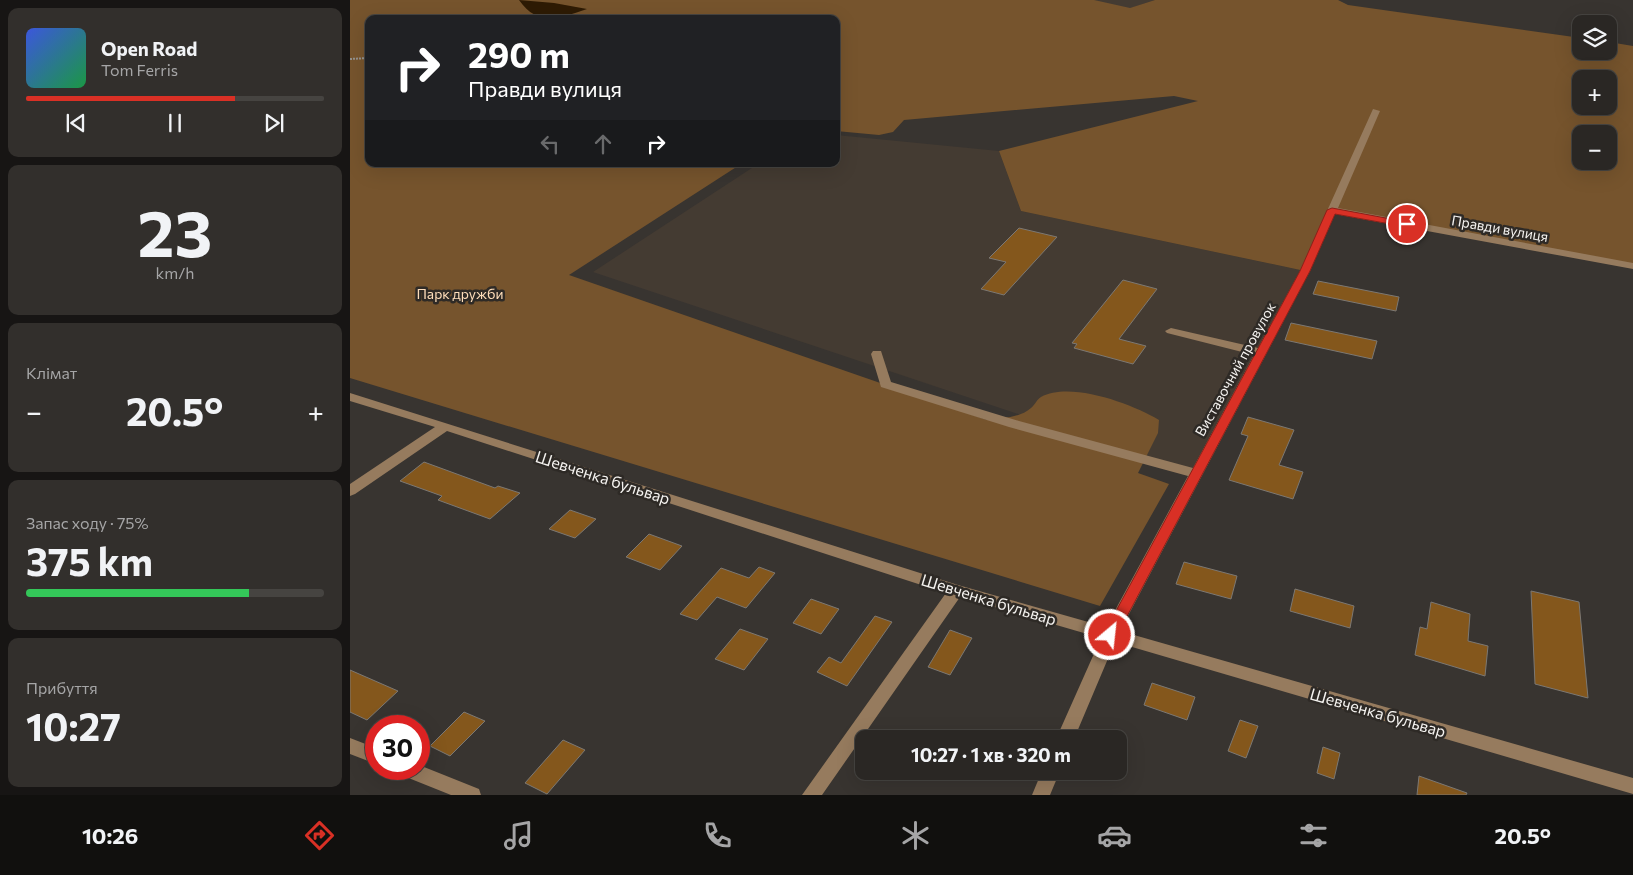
<!DOCTYPE html>
<html lang="uk">
<meta charset="utf-8">
<style>
:root{--surface:#2a2724;--page:#322f2c;--text:#f1f3f6;--muted:#a5a5a6;--line:#464441;--accent:#d93025}
body{margin:0;font-family:Commissioner,sans-serif;background:var(--page);color:var(--text);height:100vh;display:flex;flex-direction:column;font-size:19px;white-space:nowrap}
*{box-sizing:border-box;margin:0}
p{font-size:16px;color:var(--muted)}
.icon{flex:none;width:28px;height:28px;fill:none;stroke:currentColor;stroke-width:2;stroke-linecap:round;stroke-linejoin:round}
.map{position:relative;flex:1;overflow:hidden}
.sheet{display:flex;flex-direction:column;gap:8px;padding:8px;background:#171514;width:350px}
.sheet>*{flex:none}
.guide{position:absolute;left:15px;top:15px;width:475px;height:152px;border-radius:10px;box-shadow:0 5px 20px #0002,0 0 0 1px var(--line);background:#202124;color:#fff;overflow:hidden}
.tools{position:absolute;left:1222px;top:15px;display:grid;gap:10px}
.tools a{display:grid;place-items:center;width:45px;height:45px;border-radius:10px;background:var(--surface);box-shadow:0 5px 20px #0002,0 0 0 1px var(--line);font-size:25px}
.speed{position:absolute;left:15px;top:715px;display:flex;gap:10px;font-size:25px;font-weight:700;text-align:center}
.speed>*{display:grid;place-content:center;width:65px;height:65px;border-radius:50%;background:var(--surface);box-shadow:0 5px 20px #0002,0 0 0 1px var(--line);line-height:1}
.speed .limit{border:8px solid #d22;background:#fff;color:#111}
.pin{position:absolute;display:grid;place-items:center;width:42px;height:42px;color:#fff;margin:-21px;border:2px solid #fff;border-radius:50%;box-shadow:0 1px 5px #0007}
.me{position:absolute;width:55px;margin:-28px;rotate:28deg;stroke-linejoin:round;filter:drop-shadow(0 0 4px #0008)}
.turn{display:flex;align-items:center;gap:18px;height:105px;padding:0 20px;font-size:22px}
.turn .icon{width:65px;height:65px;stroke-width:2.5}
.turn b{display:block;font-size:35px;line-height:42px}
.lanes{display:flex;align-items:center;height:48px;padding:0 20px;background:#0003;justify-content:center;gap:25px;direction:ltr}
.lanes .off{opacity:.35}
.big{font-size:38px;font-weight:700;line-height:1.1}
.sheet .card{flex:1;display:flex;flex-direction:column;justify-content:center;gap:8px;min-width:0;padding:0 18px;border-radius:10px;background:var(--page)}
.sheet .dial{align-items:center;gap:0}
.dial b{font-size:65px;line-height:1}
.song{display:flex;align-items:center;gap:15px}
.cover{width:60px;height:60px;border-radius:8px;background:linear-gradient(135deg,hsl(230 70% 55%),hsl(140 70% 35%))}
.played{height:5px;border-radius:2px;background:linear-gradient(90deg,var(--accent) 70%,var(--line) 70%)}
.keys{display:flex;justify-content:space-around;direction:ltr}
.heat{display:flex;justify-content:space-between;align-items:center;font-size:28px;direction:ltr}
.charge{height:8px;border-radius:4px;background:linear-gradient(90deg,#34c759 75%,var(--line) 0)}
.trip{position:absolute;left:505px;top:730px;width:272px;height:50px;border-radius:10px;background:var(--surface);box-shadow:0 5px 20px #0002,0 0 0 1px var(--line);font-weight:700;line-height:50px;text-align:center}
.tab-bar{display:flex;height:80px;justify-content:space-around;align-items:center;background:#11100e;color:var(--muted)}
.tab-bar .icon{width:35px;height:35px}
.tab-bar .current{color:var(--accent)}
.tab-bar b{font-size:22px;color:var(--text)}
main{display:flex;flex:1;min-height:0}
.map>svg:first-child{display:block}
.built{fill:#443b32}
.green{fill:#76542d;fill-rule:evenodd}
.water{fill:#2e1b04}
.building{fill:#84571c;stroke:#7c7873}
.lines{fill:none;stroke-linecap:round;stroke-linejoin:round}
.path{stroke:#95928e;stroke-width:2;stroke-dasharray:2 1;stroke-linecap:butt}
.minor{fill:#967b5e;fill-rule:evenodd}
.route{fill:#d93025;stroke:#8d1f18}
.labels{text-anchor:middle;dominant-baseline:central;stroke-width:5;stroke-linejoin:round;paint-order:stroke}
.street-label{font-size:14px;fill:#f5f3f0;stroke:#2e2a26}
.park-label{font-size:14px;fill:#ffdeba;stroke:#2e2a26}
.near-street-label{font-size:16px;fill:#f5f3f0;stroke:#2e2a26}
</style>
<main>
<section class="sheet">
<div class="card">
<div class="song"><i class="cover"></i><div><b>Open Road</b><p>Tom Ferris</p></div></div>
<div class="played"></div>
<div class="keys"><svg class="icon" aria-label="previous" viewBox="0 0 24 24"><path d="M18 5L8 12l10 7zM5 5v14"/></svg><svg class="icon" aria-label="pause" viewBox="0 0 24 24"><path d="M8 5v14M16 5v14"/></svg><svg class="icon" aria-label="next" viewBox="0 0 24 24"><path d="M6 5l10 7-10 7zM19 5v14"/></svg></div>
</div>
<div class="card dial"><b>23</b><p>km/h</p></div>
<div class="card"><p>Клімат</p>
<div class="heat"><a>−</a><b class="big">20.5°</b><a>+</a></div>
</div>
<div class="card"><p>Запас ходу · 75%</p><b class="big">375 km</b><div class="charge"></div></div>
<div class="card"><p>Прибуття</p><b class="big">10:27</b></div>
</section>
<div class="map">
<svg width="1283" height="795" viewBox="0 0 1283 795">
<rect width="100%" height="100%" fill="#383430"/>
<g class="built">
<path d="M 716,0 L 805,0 L 766,13 Z"/>
<path d="M 486,135 L 649,151 L 671,211 L 955,271 L 845,473 L 243,272 L 408,164 L 486,164 Z"/>
</g>
<path class="green" d="M 0,0 L 744,0 L 780,8 L 805,0 L 988,0 L 998,5 L 1231,38 L 1231,51 L 1259,51 L 1259,42 L 1283,46 L 1283,266 L 982,210 L 955,271 L 671,211 L 649,151 L 848,101 L 824,96 L 554,120 L 543,132 L 529,135 L 486,131 L 486,19 L 19,19 L 19,164 L 391,164 L 219,275 L 637,420 C 651,418 670,418 681,408 C 685,405 687,399 691,397 C 721,381 782,404 809,420 L 808,433 L 788,473 L 819,484 L 750,606 L 0,378 ZM 1231,79 L 1259,79 L 1259,106 L 1231,106 ZM 1231,134 L 1259,134 L 1259,161 L 1231,161 Z"/>
<path class="water" d="M 169,0 L 204,3 L 237,9 C 209,18 189,28 169,0 Z"/>
<g class="building">
<path d="M 669,228 L 707,237 L 654,295 L 631,289 L 656,262 L 639,258 Z"/>
<path d="M 773,280 L 807,289 L 769,339 L 796,346 L 783,364 L 724,348 L 727,344 L 722,343 Z"/>
<path d="M 968,281 L 1049,297 L 1046,311 L 963,294 Z"/>
<path d="M 941,323 L 1027,341 L 1022,359 L 935,340 Z"/>
<path d="M 898,417 L 944,430 L 929,465 L 953,472 L 943,499 L 879,480 L 898,436 L 891,434 Z"/>
<path d="M 74,462 L 145,488 L 148,486 L 170,493 L 140,519 L 88,500 L 92,496 L 50,481 Z"/>
<path d="M 220,510 L 246,519 L 225,538 L 199,529 Z"/>
<path d="M 299,534 L 332,546 L 310,570 L 276,557 Z"/>
<path d="M 834,562 L 887,576 L 881,599 L 826,584 Z"/>
<path d="M 409,567 L 425,573 L 396,608 L 367,597 L 347,620 L 330,614 L 371,568 L 399,578 Z"/>
<path d="M 945,589 L 1004,606 L 1000,628 L 940,611 Z"/>
<path d="M 1181,591 L 1229,602 L 1238,698 L 1185,684 Z"/>
<path d="M 461,599 L 489,609 L 471,634 L 443,623 Z"/>
<path d="M 1081,602 L 1120,614 L 1118,641 L 1138,646 L 1135,676 L 1065,655 L 1070,627 L 1077,629 Z"/>
<path d="M 525,616 L 542,622 L 497,686 L 467,672 L 479,657 L 491,663 Z"/>
<path d="M 390,629 L 418,639 L 394,670 L 365,659 Z"/>
<path d="M 600,630 L 622,638 L 600,675 L 578,667 Z"/>
<path d="M 0,670 L 48,691 L 17,720 L 0,712 Z"/>
<path d="M 802,683 L 845,697 L 837,720 L 794,705 Z"/>
<path d="M 114,712 L 135,721 L 100,756 L 80,746 Z"/>
<path d="M 890,720 L 908,726 L 896,758 L 878,751 Z"/>
<path d="M 213,740 L 235,750 L 197,794 L 175,783 Z"/>
<path d="M 973,747 L 990,753 L 984,779 L 967,773 Z"/>
<path d="M 1069,776 L 1117,793 L 1116,795 L 1067,795 Z"/>
</g>
<g class="lines">
<path class="path" d="M 0,59 L 19,58"/>
<g class="minor">
<path d="M 1023,109 L 1030,111 L 988,208 L 1283,263 L 1283,269 L 985,214 L 960,271 L 770,631 L 1283,778 L 1283,794 L 765,642 L 724,739 L 706,739 L 751,638 L 610,597 L 472,795 L 452,795 L 596,593 L 97,431 L 5,494 L 0,496 L 0,484 L 85,427 L 0,401 L 0,393 L 608,585 L 756,627 L 838,476 L 659,427 L 531,387 L 521,354 L 523,351 L 531,351 L 541,382 L 669,421 L 843,468 L 904,355 L 817,333 L 815,331 L 821,328 L 908,348 L 950,271 Z"/>
<path d="M 0,738 L 26,748 L 26,764 L 0,754 Z"/>
<path d="M 69,765 L 129,789 L 131,795 L 101,795 L 51,775 L 48,769 L 69,769 Z"/>
<path d="M 692,771 L 710,771 L 700,795 L 682,795 Z"/>
</g>
</g>
<path class="route" d="M 982,208 L 1057,222 L 1061,224 L 1057,227 L 985,214 L 960,271 L 765,639 L 760,641 L 755,639 L 753,635 L 950,271 L 977,210 Z"/>
<g class="labels">
<g class="street-label">
<text transform="translate(1150 228) rotate(10)">Правди вулиця</text>
<text transform="translate(885 369) rotate(-61)">Виставочний провулок</text>
</g>
<g class="park-label">
<text x="110" y="293">Парк дружби</text>
</g>
<g class="near-street-label">
<text transform="translate(253 477) rotate(18)">Шевченка бульвар</text>
<text transform="translate(639 599) rotate(17)">Шевченка бульвар</text>
<text transform="translate(1028 712) rotate(16)">Шевченка бульвар</text>
</g>
</g>
</svg>
<div class="tools">
<a><svg class="icon" aria-label="layers" viewBox="0 0 24 24"><path d="M12 4l9 5-9 5-9-5zM3 14l9 5 9-5"/></svg></a>
<a>+</a>
<a>−</a>
</div>
<div class="speed"><div class="limit">30</div></div>
<div class="pin" style="left:1057px;top:224px;background:#d93025"><svg class="icon" aria-label="arrive" viewBox="0 0 24 24"><path d="M6 21V4h12l-3 4 3 4H6"/></svg></div>
<svg class="me" style="left:760px;top:635px" viewBox="-20 -20 40 40"><circle r="17" fill="#d93025" stroke="#fff" stroke-width="3"/><path d="M0-11L8 9 0 5-8 9z" fill="#fff"/></svg>
<div class="trip">10:27 · 1 хв · 320 m</div>
<div class="guide">
<div class="turn"><svg class="icon" aria-label="right" viewBox="0 0 24 24"><path d="M7 20v-9h11M14 6l5 5-5 5"/></svg><div><b>290 m</b>Правди вулиця</div></div>
<div class="lanes"><svg class="icon off" aria-label="left" viewBox="0 0 24 24"><path d="M17 20v-9H6M10 6l-5 5 5 5"/></svg><svg class="icon off" aria-label="ahead" viewBox="0 0 24 24"><path d="M12 20V5M6 11l6-6 6 6"/></svg><svg class="icon" aria-label="right" viewBox="0 0 24 24"><path d="M7 20v-9h11M14 6l5 5-5 5"/></svg></div>
</div>
</div>
</main>
<nav class="tab-bar">
<b>10:26</b>
<svg class="icon current" aria-label="directions" viewBox="0 0 24 24"><path d="M12 3l9 9-9 9-9-9zM9 14v-3h6M13 9l2 2-2 2"/></svg>
<svg class="icon" aria-label="music" viewBox="0 0 24 24"><path d="M9 18V5l10-2v13"/><circle cx="6" cy="18" r="3"/><circle cx="16" cy="16" r="3"/></svg>
<svg class="icon" aria-label="phone" viewBox="0 0 24 24"><path d="M5 4h4l2 5-3 2q2 4 5 5l2-3 5 2v4C11 20 4 13 5 4z"/></svg>
<svg class="icon" aria-label="climate" viewBox="0 0 24 24"><path d="M12 3v18M4 7l16 10M4 17L20 7"/></svg>
<svg class="icon" aria-label="car" viewBox="0 0 24 24"><path d="M5 17H2v-5l4-1 3-4h7l3 4 3 1v5h-3M9 17h6M6 11h13"/><circle cx="7" cy="17" r="2"/><circle cx="17" cy="17" r="2"/></svg>
<svg class="icon" aria-label="filters" viewBox="0 0 24 24"><path d="M4 7h16M4 17h16"/><circle cx="9" cy="7" r="2"/><circle cx="15" cy="17" r="2"/></svg>
<b>20.5°</b>
</nav>
